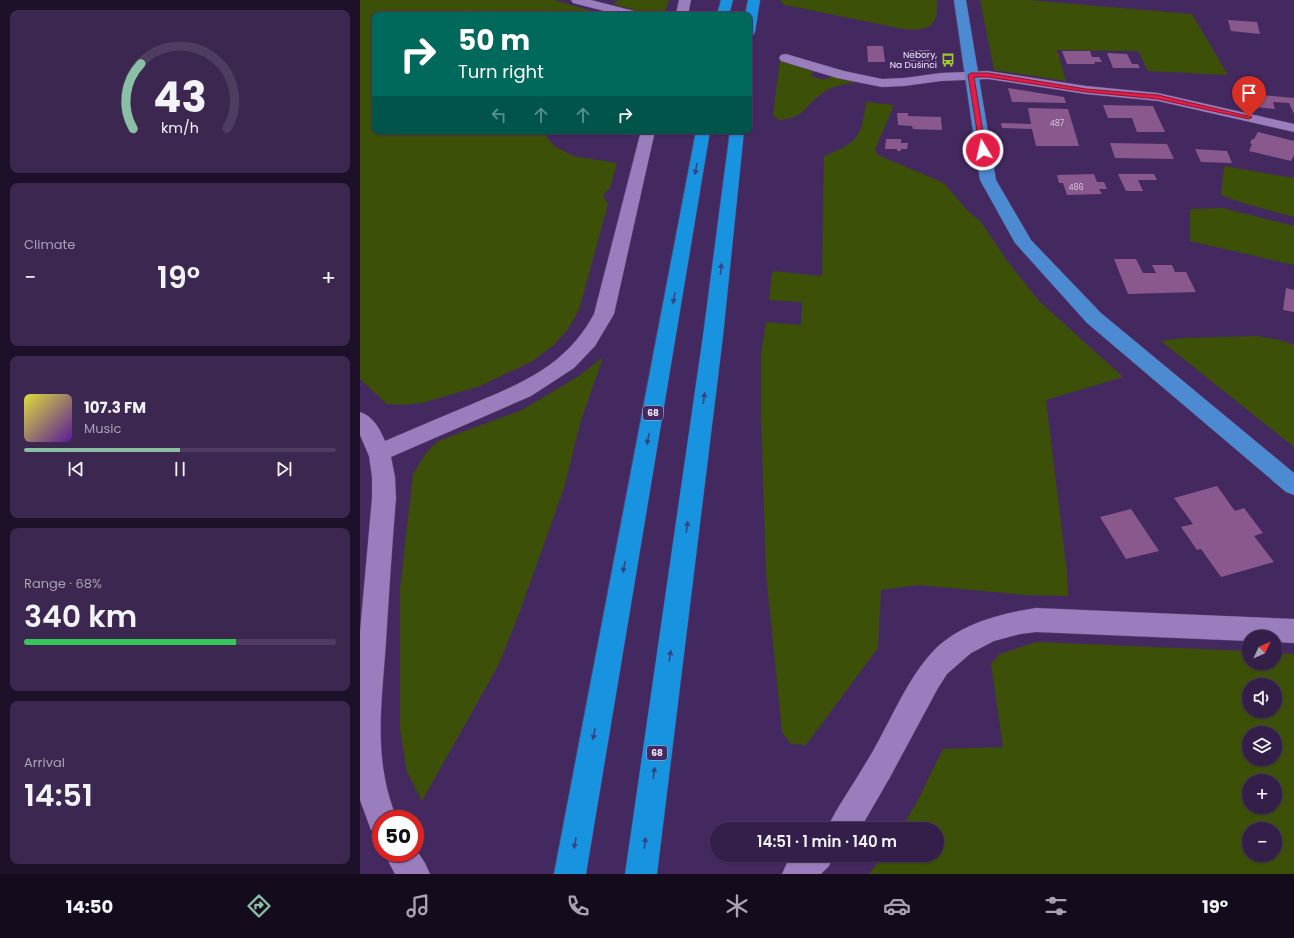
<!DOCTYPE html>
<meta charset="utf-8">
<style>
:root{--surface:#331f49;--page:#3b2750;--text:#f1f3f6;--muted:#a9a2b4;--line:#4e3d61;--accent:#8abfa5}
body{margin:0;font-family:Poppins,sans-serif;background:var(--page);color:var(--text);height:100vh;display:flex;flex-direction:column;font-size:15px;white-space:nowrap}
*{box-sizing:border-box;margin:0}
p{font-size:13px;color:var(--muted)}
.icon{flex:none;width:22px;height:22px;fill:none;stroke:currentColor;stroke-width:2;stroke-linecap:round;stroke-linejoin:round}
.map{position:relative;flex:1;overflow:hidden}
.panel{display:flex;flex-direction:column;gap:10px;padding:10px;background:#1c1128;width:360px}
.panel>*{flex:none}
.banner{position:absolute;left:12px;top:12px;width:380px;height:122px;border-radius:8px;box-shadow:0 1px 3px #0004,0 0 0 1px var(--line);background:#00695c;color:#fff;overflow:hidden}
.needle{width:26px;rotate:46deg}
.buttons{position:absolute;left:882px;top:630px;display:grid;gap:8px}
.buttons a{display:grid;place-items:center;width:40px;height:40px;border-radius:50%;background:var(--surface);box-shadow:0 1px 3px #0004,0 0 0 1px var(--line);font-size:20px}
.speed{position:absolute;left:12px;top:810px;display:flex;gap:8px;font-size:20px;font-weight:700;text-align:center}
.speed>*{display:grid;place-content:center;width:52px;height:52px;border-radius:50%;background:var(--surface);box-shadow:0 1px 3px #0004,0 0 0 1px var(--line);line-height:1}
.speed .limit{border:6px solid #d22;background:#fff;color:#111}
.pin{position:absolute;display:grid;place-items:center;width:34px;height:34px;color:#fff;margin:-41px -17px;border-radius:50% 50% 50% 0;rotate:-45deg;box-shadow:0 0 4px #0007}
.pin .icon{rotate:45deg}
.me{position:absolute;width:44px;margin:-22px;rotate:351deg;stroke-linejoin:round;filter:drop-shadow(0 0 3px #0008)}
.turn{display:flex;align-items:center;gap:14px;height:84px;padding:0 20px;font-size:18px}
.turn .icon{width:52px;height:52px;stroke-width:2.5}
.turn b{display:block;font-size:28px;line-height:34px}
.lanes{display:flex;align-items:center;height:38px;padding:0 20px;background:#0003;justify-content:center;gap:20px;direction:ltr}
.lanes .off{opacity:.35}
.big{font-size:30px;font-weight:600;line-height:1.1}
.panel .tile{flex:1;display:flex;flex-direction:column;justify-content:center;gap:6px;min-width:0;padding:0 14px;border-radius:8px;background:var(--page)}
.panel .dial{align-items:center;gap:0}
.dial svg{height:104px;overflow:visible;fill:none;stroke:var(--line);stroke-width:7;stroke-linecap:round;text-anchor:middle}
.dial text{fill:var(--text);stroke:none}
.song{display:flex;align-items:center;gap:12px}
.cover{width:48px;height:48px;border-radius:6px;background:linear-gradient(135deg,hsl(60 70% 55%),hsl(270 70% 35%))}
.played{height:4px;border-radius:2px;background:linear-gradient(90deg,var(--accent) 50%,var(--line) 50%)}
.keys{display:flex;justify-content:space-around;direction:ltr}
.heat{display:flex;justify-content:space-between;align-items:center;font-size:22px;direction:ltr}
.charge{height:6px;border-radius:3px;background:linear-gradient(90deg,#34c759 68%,var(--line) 0)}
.trip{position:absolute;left:350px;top:822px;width:234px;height:40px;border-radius:20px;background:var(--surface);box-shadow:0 1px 3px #0004,0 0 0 1px var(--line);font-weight:600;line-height:40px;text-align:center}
.tab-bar{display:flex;height:64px;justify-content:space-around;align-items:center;background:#140c1d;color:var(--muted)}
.tab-bar .icon{width:28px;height:28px}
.tab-bar .active{color:var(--accent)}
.tab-bar b{font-size:18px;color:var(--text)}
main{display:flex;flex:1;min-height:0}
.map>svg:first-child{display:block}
.green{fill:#3d5008;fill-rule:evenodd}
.building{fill:#89598d}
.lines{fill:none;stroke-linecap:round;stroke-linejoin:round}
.minor-casing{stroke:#5b4371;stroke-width:1}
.major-casing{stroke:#5b4371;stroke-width:1}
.highway-casing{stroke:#5b4371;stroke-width:1}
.minor{fill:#997dbc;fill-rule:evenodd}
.major{fill:#4c8ad2;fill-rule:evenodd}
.highway{fill:#1893e0;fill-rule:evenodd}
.oneway{fill:#394481}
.route{fill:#e11d48;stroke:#92132f}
.labels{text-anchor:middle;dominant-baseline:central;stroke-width:4;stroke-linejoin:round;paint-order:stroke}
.number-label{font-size:8px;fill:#d8c6e2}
.far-poi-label{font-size:9px;fill:#f2eaff;stroke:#442961;text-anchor:end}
.shield{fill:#442961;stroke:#beb0d0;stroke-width:1}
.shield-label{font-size:9px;font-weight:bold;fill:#f2eaff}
</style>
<main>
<section class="panel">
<div class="tile dial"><svg viewBox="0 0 100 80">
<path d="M14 69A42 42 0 1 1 86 69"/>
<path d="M14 69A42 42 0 0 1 20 19" stroke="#8abfa5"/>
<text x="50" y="56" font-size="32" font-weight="700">43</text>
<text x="50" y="72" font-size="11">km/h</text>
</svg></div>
<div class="tile"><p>Climate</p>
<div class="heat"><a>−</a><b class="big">19°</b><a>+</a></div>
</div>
<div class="tile">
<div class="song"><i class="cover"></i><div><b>107.3 FM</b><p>Music</p></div></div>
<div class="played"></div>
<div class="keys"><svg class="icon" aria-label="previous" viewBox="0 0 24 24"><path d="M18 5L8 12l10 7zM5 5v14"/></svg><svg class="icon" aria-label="pause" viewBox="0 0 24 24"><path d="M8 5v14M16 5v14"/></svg><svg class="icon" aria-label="next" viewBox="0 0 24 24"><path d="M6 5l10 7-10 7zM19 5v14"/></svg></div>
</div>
<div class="tile"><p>Range · 68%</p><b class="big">340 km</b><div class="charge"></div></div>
<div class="tile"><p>Arrival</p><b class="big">14:51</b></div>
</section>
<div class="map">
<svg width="934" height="874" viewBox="0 0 934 874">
<rect width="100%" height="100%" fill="#442961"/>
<g class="green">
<path d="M 0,0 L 194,0 L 246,15 L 15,15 L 15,131 L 182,131 L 194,146 L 213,156 L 257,163 L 250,188 L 243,195 L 248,204 L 219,310 L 208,329 L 195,344 L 173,361 L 120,386 L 62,403 L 43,405 L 27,404 L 0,379 Z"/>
<path d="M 259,0 L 309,0 L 305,12 L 281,12 L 253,4 Z"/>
<path d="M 420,0 L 577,0 C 579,28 567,31 543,29 L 435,7 L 425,5 Z"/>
<path d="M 620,0 L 668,0 L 832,14 L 868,75 L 788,71 L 778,51 L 697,50 L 706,81 L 634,70 Z"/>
<path d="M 420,60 L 455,71 L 450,76 L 464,80 L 473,76 L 498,82 C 485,84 470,86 460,95 C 443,108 444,118 419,120 L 413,115 Z"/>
<path d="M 506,102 L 534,105 L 515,150 L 518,155 L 584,183 L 607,210 L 621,222 L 648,262 L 679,301 L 763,377 L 686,400 L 707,572 L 708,596 L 665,595 L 558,585 L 521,590 L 518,648 L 446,745 L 431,744 L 422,732 L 406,573 L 401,416 L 401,354 L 406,322 L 441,325 L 442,302 L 409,300 L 412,271 L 462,276 L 464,156 C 497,143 502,137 506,102 Z"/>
<path d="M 864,166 L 934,178 L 934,217 L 883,203 L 861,195 Z"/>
<path d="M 863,208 L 934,226 L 934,265 L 830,241 L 830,209 Z"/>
<path d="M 896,336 L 920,340 L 934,345 L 934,447 L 801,341 L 824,338 Z"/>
<path d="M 243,357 L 220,424 L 204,488 L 159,614 L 138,666 L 62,801 L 47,772 L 40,729 L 40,589 L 53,474 L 66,453 L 78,441 L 162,410 L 219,376 Z"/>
<path d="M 677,642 L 889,651 L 889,663 L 915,663 L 915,653 L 934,654 L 934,874 L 509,874 L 524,855 L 577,855 L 577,829 L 540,829 L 555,806 L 583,749 L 643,747 L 631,664 L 640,654 ZM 889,685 L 915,685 L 915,711 L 889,711 ZM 889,733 L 915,733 L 915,759 L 889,759 ZM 889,781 L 915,781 L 915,807 L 889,807 ZM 889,829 L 915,829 L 915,855 L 889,855 Z"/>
</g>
<g class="building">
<path d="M 868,20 L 897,22 L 900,34 L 871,31 Z"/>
<path d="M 507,46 L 523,46 L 525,62 L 508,62 Z"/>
<path d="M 547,50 L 570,50 L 571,63 L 548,62 L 548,60 L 543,60 L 542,52 L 547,52 Z"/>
<path d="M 702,51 L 730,51 L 732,57 L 739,57 L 742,62 L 734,62 L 735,64 L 707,64 Z"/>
<path d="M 747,53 L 767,54 L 772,64 L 778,64 L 780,68 L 753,68 Z"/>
<path d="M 648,88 L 704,97 L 706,103 L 652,102 Z"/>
<path d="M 892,94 L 934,98 L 934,114 L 929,103 L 913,102 L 915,109 L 896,107 Z"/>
<path d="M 743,105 L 793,106 L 805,132 L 777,132 L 772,118 L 748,118 Z"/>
<path d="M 668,108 L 708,109 L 719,146 L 676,146 L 672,129 L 642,128 L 641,123 L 671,124 Z"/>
<path d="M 537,113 L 548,113 L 548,116 L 581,117 L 582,130 L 553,129 L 552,126 L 538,125 Z"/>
<path d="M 898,132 L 934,141 L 934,155 L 931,161 L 889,151 L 892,144 L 890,143 L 892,139 L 894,139 Z"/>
<path d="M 526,139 L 541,139 L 541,143 L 548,143 L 547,149 L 541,149 L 541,151 L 537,151 L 537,149 L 525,149 Z"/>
<path d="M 750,143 L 807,144 L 814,159 L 755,158 Z"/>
<path d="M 835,149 L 867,151 L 872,163 L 841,162 Z"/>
<path d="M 734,174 L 737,182 L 744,182 L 747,189 L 739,189 L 742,194 L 707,195 L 703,183 L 699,183 L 697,175 Z"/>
<path d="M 758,174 L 794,174 L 797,180 L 778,180 L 783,191 L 766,191 Z"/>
<path d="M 754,259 L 776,259 L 783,273 L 796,273 L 792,265 L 812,265 L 815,272 L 826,272 L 836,292 L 768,294 Z"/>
<path d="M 926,288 L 934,290 L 934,312 L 923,310 Z"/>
<path d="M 857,486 L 875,511 L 884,508 L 903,533 L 894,536 L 914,562 L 861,577 L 841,549 L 837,550 L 821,527 L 833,524 L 814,498 Z"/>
<path d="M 771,509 L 799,551 L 766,559 L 740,517 Z"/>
</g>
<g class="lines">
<g class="minor-casing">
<g id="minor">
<path d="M 211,0 L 231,0 L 278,12 L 280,15 L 260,15 L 213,3 Z"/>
<path d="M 319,0 L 331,0 L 328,15 L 316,15 Z"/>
<path d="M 426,54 L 484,71 L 522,79 L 544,78 L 581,73 L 628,71 L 726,86 L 798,93 L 934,124 L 934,132 L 798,101 L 726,94 L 628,79 L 581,81 L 544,86 L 522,87 L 477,78 L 421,61 L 419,58 L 421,55 Z"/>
<path d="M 281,131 L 295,131 L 254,314 L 235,346 L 214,368 L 171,396 L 31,457 L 35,477 L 36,498 C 32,546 29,594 26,641 C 22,704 12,758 37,819 L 21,819 L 21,834 L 11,830 L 0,800 L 0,632 L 12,498 L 12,477 L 9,456 L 0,435 L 0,412 C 13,416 20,429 25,441 C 53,429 81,417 110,405 C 162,383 206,366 234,314 Z"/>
<path d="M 676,608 L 934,619 L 934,643 L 915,642 L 915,637 L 889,637 L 889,641 L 676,632 L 660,634 L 634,641 L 611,653 L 587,674 L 578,688 L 529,779 L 500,829 L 467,829 C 472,817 479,806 486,795 C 495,781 504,766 513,751 C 530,721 546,683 568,657 C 594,625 637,614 676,608 Z"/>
<path d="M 55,848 L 65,863 L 70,874 L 35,874 L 24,853 L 55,853 Z"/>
<path d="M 435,855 L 474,855 L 469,866 L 461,874 L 422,874 L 427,863 Z"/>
</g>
</g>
<g class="major-casing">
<path id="major" d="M 594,0 L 606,0 L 636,180 L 671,240 L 741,313 L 934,473 L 934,495 L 926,492 L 727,323 L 655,243 L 620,180 Z"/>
</g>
<g class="highway-casing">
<g id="highway">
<path d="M 361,0 L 373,0 L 369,15 L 357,15 Z"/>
<path d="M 388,0 L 400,0 L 395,32 L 393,35 L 389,36 L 389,15 L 385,15 Z"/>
<path d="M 336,131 L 350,131 L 226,874 L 194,874 Z"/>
<path d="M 370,131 L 384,131 L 363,336 L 297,874 L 265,874 L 343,336 Z"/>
</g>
</g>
<use href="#minor" class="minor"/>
<use href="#major" class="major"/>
<use href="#highway" class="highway"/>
</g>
<defs><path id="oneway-solid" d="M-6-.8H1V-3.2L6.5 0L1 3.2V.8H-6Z"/></defs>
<g class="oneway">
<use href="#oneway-solid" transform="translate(336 169) rotate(100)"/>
<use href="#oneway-solid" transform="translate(361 269) rotate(-83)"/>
<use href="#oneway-solid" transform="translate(314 298) rotate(100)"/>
<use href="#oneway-solid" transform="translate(344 398) rotate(-82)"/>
<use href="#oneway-solid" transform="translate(288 439) rotate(101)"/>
<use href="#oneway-solid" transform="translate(327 527) rotate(-82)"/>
<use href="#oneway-solid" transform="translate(264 567) rotate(101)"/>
<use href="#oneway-solid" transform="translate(310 656) rotate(-82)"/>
<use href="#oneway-solid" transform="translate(234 734) rotate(100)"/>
<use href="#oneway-solid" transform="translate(294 773) rotate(-82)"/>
<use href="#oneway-solid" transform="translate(215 843) rotate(100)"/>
<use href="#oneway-solid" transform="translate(285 843) rotate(-83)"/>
</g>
<path class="route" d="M 611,73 L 628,73 L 726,89 L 798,95 L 892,117 L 889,119 L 798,99 L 726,92 L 628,77 L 614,77 L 626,150 L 623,152 L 620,150 L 608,75 Z"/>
<defs>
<g id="bus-bare" transform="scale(1.08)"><path d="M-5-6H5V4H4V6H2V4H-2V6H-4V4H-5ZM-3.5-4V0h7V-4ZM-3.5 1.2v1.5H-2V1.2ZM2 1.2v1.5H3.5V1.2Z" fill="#9fca2c" stroke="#442961" stroke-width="2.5" paint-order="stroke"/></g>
</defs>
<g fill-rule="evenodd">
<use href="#bus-bare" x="588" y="60"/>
</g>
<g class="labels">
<g class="number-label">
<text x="697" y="123">487</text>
<text x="716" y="187">486</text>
</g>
<g class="far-poi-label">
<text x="577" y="55">Nebory,<tspan x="577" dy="10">Na Dušinci</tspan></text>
</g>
<g class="shield">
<rect x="283" y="406" width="20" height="14" rx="3"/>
<rect x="287" y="746" width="20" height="14" rx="3"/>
</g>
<g class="shield-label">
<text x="293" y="413">68</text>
<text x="297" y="753">68</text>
</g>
</g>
</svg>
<div class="buttons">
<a><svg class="needle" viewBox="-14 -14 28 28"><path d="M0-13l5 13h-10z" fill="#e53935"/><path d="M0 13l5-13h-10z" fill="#a9a2b4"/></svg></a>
<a><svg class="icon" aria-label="sound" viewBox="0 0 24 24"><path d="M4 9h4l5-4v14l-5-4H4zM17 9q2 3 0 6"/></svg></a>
<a><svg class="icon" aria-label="layers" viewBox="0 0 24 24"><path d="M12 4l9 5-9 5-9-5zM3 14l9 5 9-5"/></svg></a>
<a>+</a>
<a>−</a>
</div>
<div class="speed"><div class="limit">50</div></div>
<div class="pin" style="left:889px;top:117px;background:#d93025"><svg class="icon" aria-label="arrive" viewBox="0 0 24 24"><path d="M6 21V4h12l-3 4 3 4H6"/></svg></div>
<svg class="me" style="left:623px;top:150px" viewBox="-20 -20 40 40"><circle r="17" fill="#e11d48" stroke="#fff" stroke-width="3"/><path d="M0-11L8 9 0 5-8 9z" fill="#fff"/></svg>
<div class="trip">14:51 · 1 min · 140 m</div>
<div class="banner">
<div class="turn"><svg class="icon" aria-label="right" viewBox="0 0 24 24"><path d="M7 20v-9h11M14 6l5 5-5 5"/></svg><div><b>50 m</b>Turn right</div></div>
<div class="lanes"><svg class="icon off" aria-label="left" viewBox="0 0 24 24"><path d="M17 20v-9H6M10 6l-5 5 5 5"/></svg><svg class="icon off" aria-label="ahead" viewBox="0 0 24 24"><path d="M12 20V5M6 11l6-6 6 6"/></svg><svg class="icon off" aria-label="ahead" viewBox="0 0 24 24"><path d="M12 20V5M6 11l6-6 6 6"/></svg><svg class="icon" aria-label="right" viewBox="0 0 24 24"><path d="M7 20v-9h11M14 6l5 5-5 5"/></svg></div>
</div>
</div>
</main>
<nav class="tab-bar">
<b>14:50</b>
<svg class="icon active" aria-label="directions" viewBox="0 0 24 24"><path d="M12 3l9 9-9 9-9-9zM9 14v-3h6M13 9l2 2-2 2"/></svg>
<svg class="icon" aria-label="music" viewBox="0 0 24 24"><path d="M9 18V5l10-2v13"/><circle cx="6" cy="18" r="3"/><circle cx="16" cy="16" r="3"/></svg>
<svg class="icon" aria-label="phone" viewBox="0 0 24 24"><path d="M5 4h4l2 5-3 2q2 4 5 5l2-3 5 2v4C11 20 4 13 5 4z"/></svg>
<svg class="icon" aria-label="climate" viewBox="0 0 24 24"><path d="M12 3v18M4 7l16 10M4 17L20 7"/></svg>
<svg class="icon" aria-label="car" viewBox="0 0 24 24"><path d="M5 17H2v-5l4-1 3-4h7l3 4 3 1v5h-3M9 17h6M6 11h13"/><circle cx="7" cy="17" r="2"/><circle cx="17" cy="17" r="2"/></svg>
<svg class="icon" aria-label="filters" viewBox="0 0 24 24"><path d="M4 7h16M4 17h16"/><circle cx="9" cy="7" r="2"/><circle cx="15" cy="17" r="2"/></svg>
<b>19°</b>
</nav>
